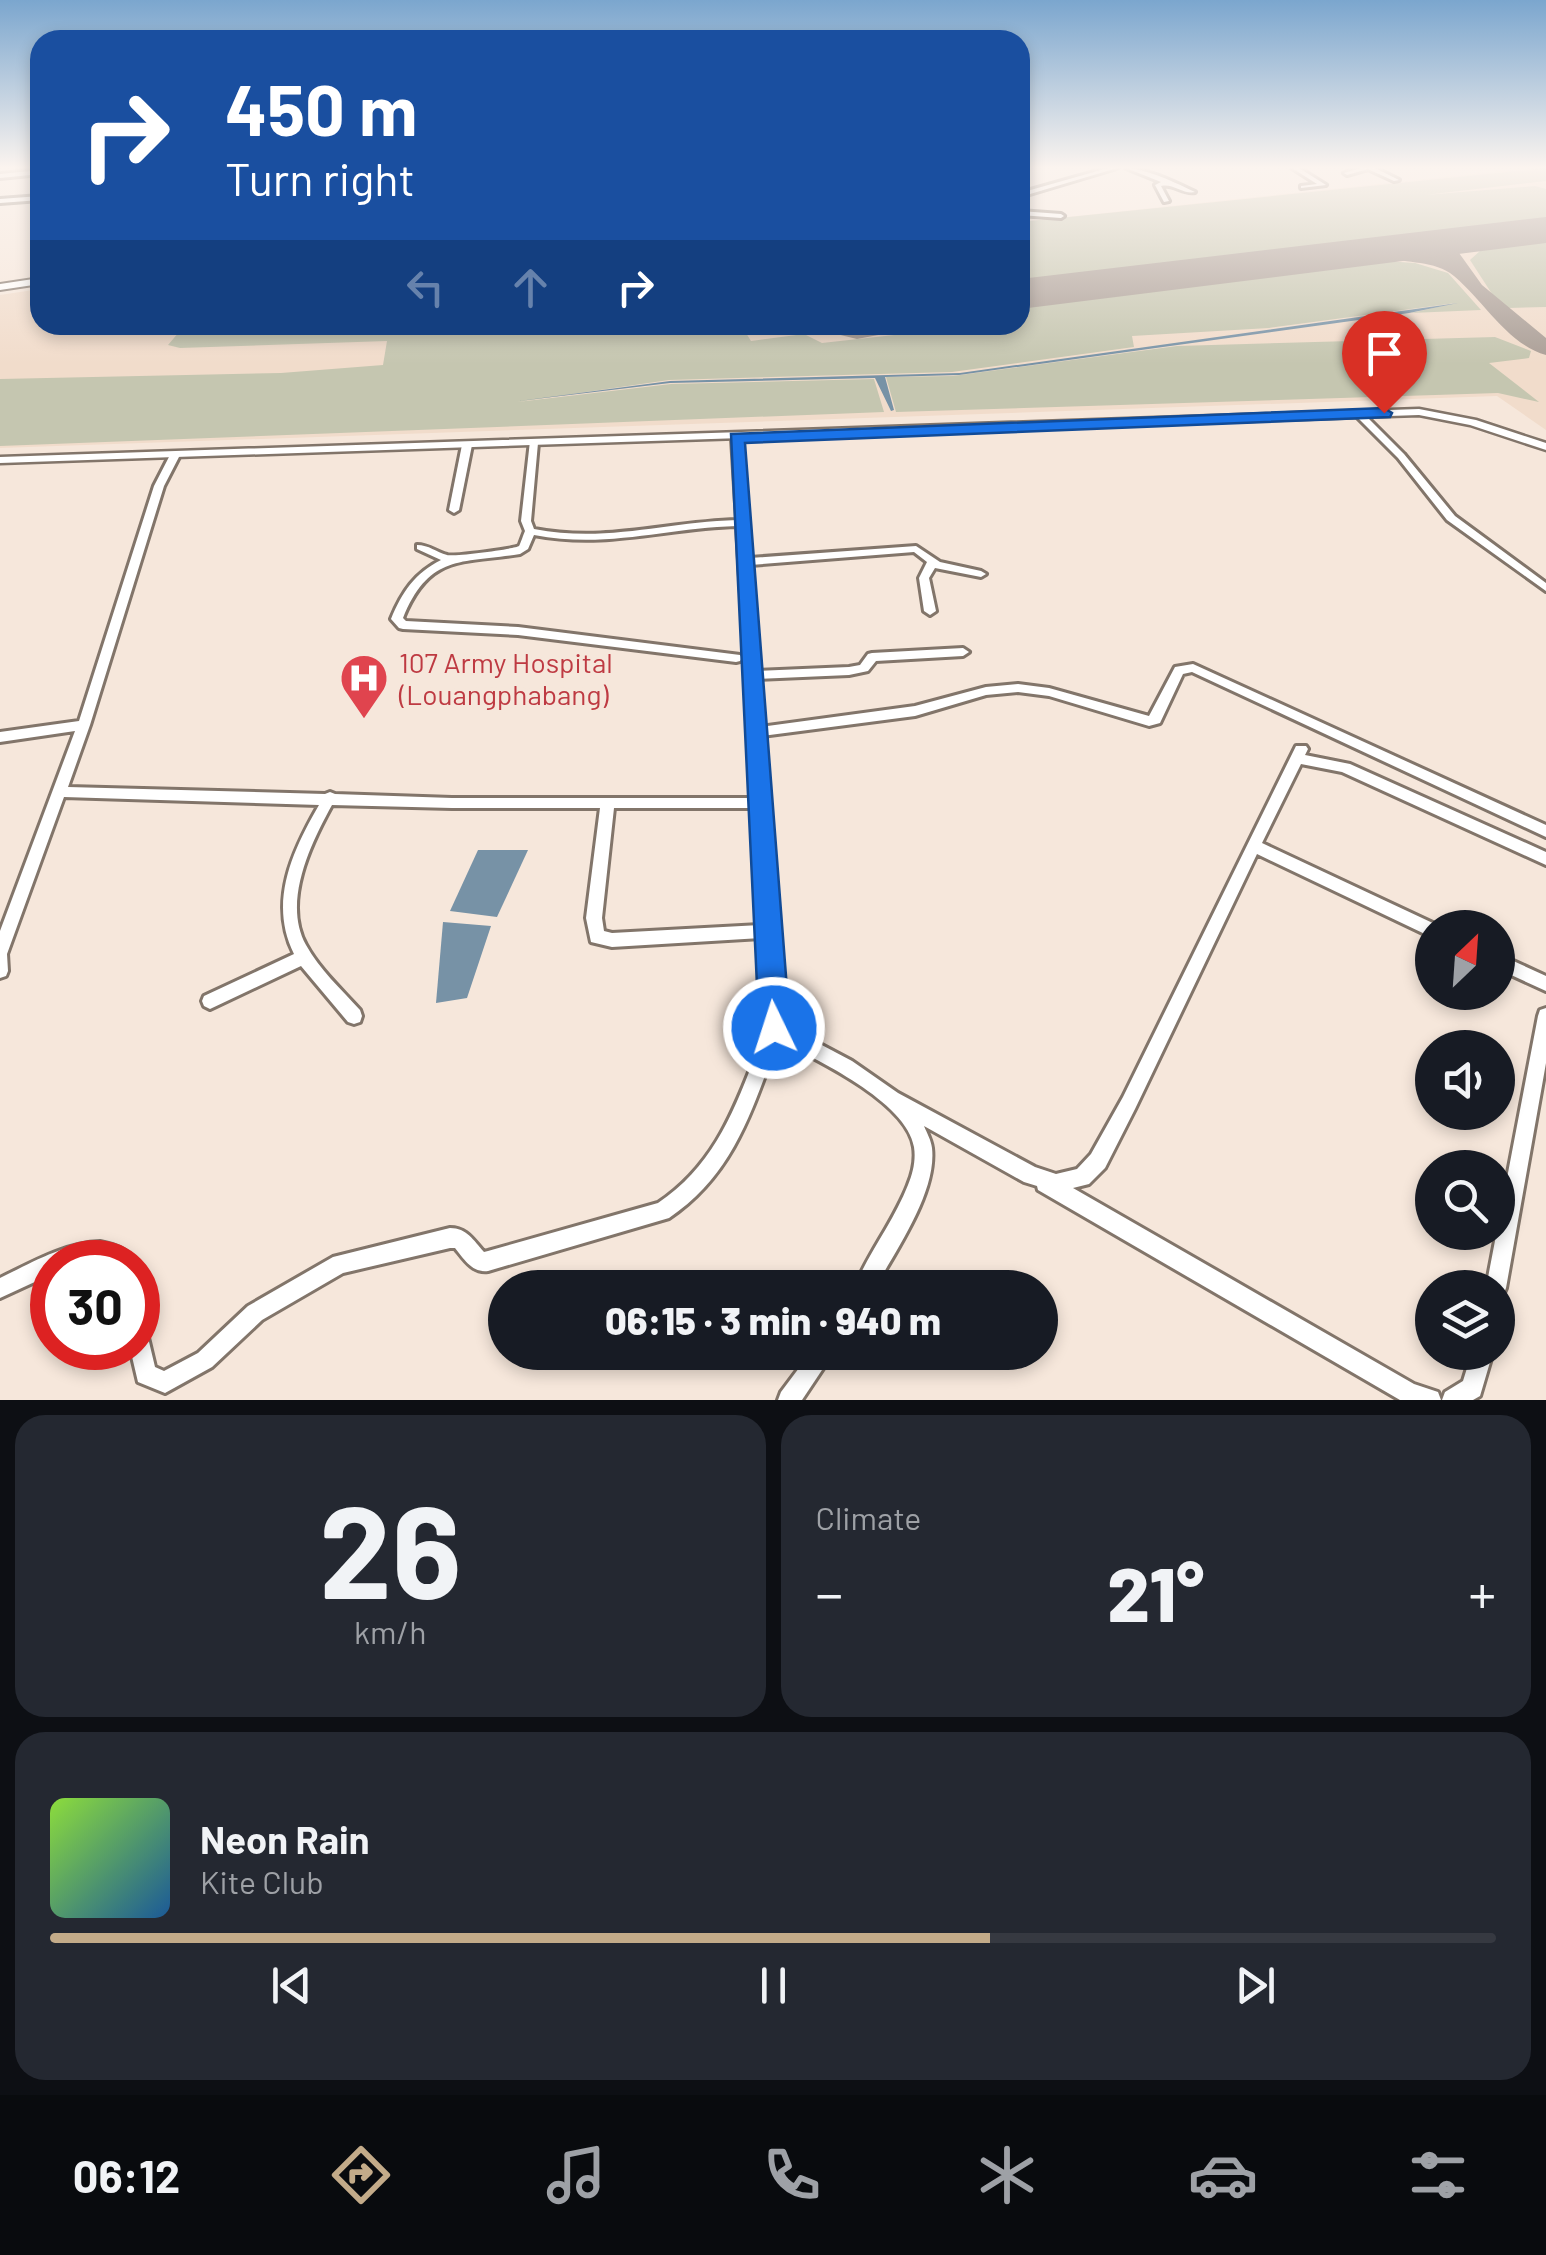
<!DOCTYPE html>
<meta charset="utf-8">
<style>
:root{--surface:#171b24;--page:#242831;--text:#f1f3f6;--muted:#9ea1a6;--line:#363941;--accent:#c3ab89}
body{margin:0;font-family:Barlow,sans-serif;background:var(--page);color:var(--text);height:100vh;display:flex;flex-direction:column;font-size:38px;white-space:nowrap}
*{box-sizing:border-box;margin:0}
p{font-size:32px;color:var(--muted)}
.icon{flex:none;width:55px;height:55px;fill:none;stroke:currentColor;stroke-width:2;stroke-linecap:round;stroke-linejoin:round}
.map{position:relative;height:1400px;overflow:hidden}
.panel{display:flex;flex-direction:column;gap:15px;padding:15px;background:#0d0f14;flex:1}
.panel>*{flex:none}
.guide{position:absolute;left:30px;top:30px;width:1000px;height:305px;border-radius:30px;box-shadow:0 5px 15px #0003;background:#1a4fa0;color:#fff;overflow:hidden}
.needle{width:65px;rotate:25deg}
.tools{position:absolute;left:1415px;top:910px;display:grid;gap:20px}
.tools a{display:grid;place-items:center;width:100px;height:100px;border-radius:50%;background:var(--surface);box-shadow:0 5px 15px #0003;font-size:50px}
.speed{position:absolute;left:30px;top:1240px;display:flex;gap:20px;font-size:50px;font-weight:700;text-align:center}
.speed>*{display:grid;place-content:center;width:130px;height:130px;border-radius:50%;background:var(--surface);box-shadow:0 5px 15px #0003;line-height:1}
.speed .limit{border:15px solid #d22;background:#fff;color:#111}
.pin{position:absolute;display:grid;place-items:center;width:85px;height:85px;color:#fff;margin:-102px -42px;border-radius:50% 50% 50% 0;rotate:-45deg;box-shadow:0 0 10px #0007}
.pin .icon{rotate:45deg}
.me{position:absolute;width:110px;margin:-55px;rotate:356deg;stroke-linejoin:round;filter:drop-shadow(0 0 8px #0008)}
.turn{display:flex;align-items:center;gap:35px;height:210px;padding:0 30px;font-size:45px}
.turn .icon{width:130px;height:130px;stroke-width:2.5}
.turn b{display:block;font-size:70px;line-height:85px}
.lanes{display:flex;align-items:center;height:95px;padding:0 30px;background:#0003;justify-content:center;gap:50px;direction:ltr}
.lanes .off{opacity:.35}
.big{font-size:75px;font-weight:800;line-height:1.1}
.panel .widget{flex:1;display:flex;flex-direction:column;justify-content:center;gap:15px;min-width:0;padding:0 35px;border-radius:30px;background:var(--page)}
.panel .dial{align-items:center;gap:0}
.dial b{font-size:130px;line-height:1}
.song{display:flex;align-items:center;gap:30px}
.cover{width:120px;height:120px;border-radius:15px;background:linear-gradient(135deg,hsl(90 70% 55%),hsl(210 70% 35%))}
.played{height:10px;border-radius:5px;background:linear-gradient(90deg,var(--accent) 65%,var(--line) 65%)}
.keys{display:flex;justify-content:space-around;direction:ltr}
.heat{display:flex;justify-content:space-between;align-items:center;font-size:55px;direction:ltr}
.panel .tiles{flex:1;display:grid;gap:15px;grid-template-columns:1fr 1fr}
.widget:last-child{grid-column:span 2}
.trip{position:absolute;left:488px;top:1270px;width:570px;height:100px;border-radius:50px;background:var(--surface);box-shadow:0 5px 15px #0003;font-weight:800;line-height:100px;text-align:center}
.tabs{display:flex;height:160px;justify-content:space-around;align-items:center;background:#090b0e;color:var(--muted)}
.tabs .icon{width:70px;height:70px}
.tabs .on{color:var(--accent)}
.tabs b{font-size:45px;color:var(--text)}
.map>svg:first-child{display:block}
.built{fill:#f1dccb}
.green{fill:#c5c6b0}
.water{fill:#7792a6}
.lines{fill:none;stroke-linecap:round;stroke-linejoin:round}
.taxiway{fill:#aa9e96;fill-rule:evenodd}
.runway{fill:#aa9e96;fill-rule:evenodd}
.minor-casing{stroke:#82756a;stroke-width:6}
.tertiary-casing{stroke:#82756a;stroke-width:5}
.secondary-casing{stroke:#82756a;stroke-width:4}
.minor{fill:#fff;fill-rule:evenodd}
.tertiary{fill:#fff;fill-rule:evenodd}
.secondary{fill:#fff;fill-rule:evenodd}
.route{fill:#1a73e8;stroke:#114b97;stroke-width:2.5}
.labels{text-anchor:middle;dominant-baseline:central;stroke-width:8;stroke-linejoin:round;paint-order:stroke}
.health-label{font-size:28px;fill:#be3a42;stroke:#f6e7db;text-anchor:start}
</style>
<div class="map">
<svg width="1546" height="1400" viewBox="0 0 1546 1400">
<rect width="100%" height="100%" fill="#f6e7db"/>
<path class="built" d="M 1529,168 L 1546,168 L 1546,430 L 1497,396 L 0,448 L 0,295 L 40,289 L 40,325 L 1020,325 L 1020,222 Z"/>
<g class="green">
<path d="M 1546,168 L 1546,181 L 1425,195 L 1535,186 L 1546,189 L 1546,219 L 1020,282 L 1020,222 Z"/>
<path d="M 1546,241 L 1546,307 L 1508,308 L 1494,297 L 1470,260 L 1481,250 Z"/>
<path d="M 1385,261 L 1415,263 L 1448,273 L 1481,310 L 1411,313 L 1456,303 L 1269,328 L 1132,336 L 1134,347 L 952,372 L 669,380 L 517,402 L 671,384 L 874,379 L 884,412 L 0,446 L 0,379 L 281,373 L 383,365 L 387,341 L 180,348 L 168,345 L 185,325 L 741,325 L 751,341 L 804,334 L 822,343 L 894,335 L 917,325 L 1020,325 L 1020,306 Z"/>
<path d="M 1495,337 L 1531,351 L 1529,358 L 1489,363 L 1539,402 L 1498,393 L 896,412 L 886,377 L 953,376 L 1177,346 Z"/>
</g>
<g class="water">
<path d="M 1458,303 L 1409,313 L 959,375 L 885,377 L 894,410 L 891,411 L 875,378 L 670,383 L 519,401 L 670,381 L 960,373 Z"/>
<path d="M 478,850 L 528,850 L 497,917 L 450,911 Z"/>
<path d="M 443,922 L 491,926 L 467,998 L 436,1003 Z"/>
</g>
<g class="lines">
<g class="taxiway">
<path d="M 1443,237 L 1449,239 L 1482,285 L 1546,338 L 1546,355 C 1507,345 1480,295 1450,273 C 1428,258 1395,266 1376,250 L 1385,244 L 1439,254 L 1434,243 Z"/>
<path d="M 817,325 L 908,325 L 905,330 L 857,339 L 820,330 Z"/>
</g>
<path class="runway" d="M 1546,217 L 1546,243 L 1020,309 L 1020,279 Z"/>
<g class="minor-casing">
<g id="minor">
<path d="M 1108,168 L 1117,168 L 1020,197 L 1020,193 Z"/>
<path d="M 1126,168 C 1148,169 1176,183 1195,192 C 1184,195 1173,183 1161,186 L 1169,201 L 1164,202 L 1155,185 L 1161,182 Z"/>
<path d="M 1292,168 L 1299,168 L 1326,185 L 1301,188 L 1301,186 L 1317,184 Z"/>
<path d="M 1360,168 L 1375,168 L 1399,180 L 1394,181 L 1368,169 L 1347,175 L 1344,173 Z"/>
<path d="M 40,170 L 40,174 L 0,178 L 0,174 Z"/>
<path d="M 40,196 L 40,200 L 0,203 L 0,199 Z"/>
<path d="M 1020,211 L 1061,214 L 1064,216 L 1061,218 L 1020,215 Z"/>
<path d="M 1356,412 L 1362,412 L 1404,454 L 1455,516 L 1546,583 L 1546,591 L 1447,520 L 1398,458 L 1356,416 Z"/>
<path d="M 737,435 L 742,438 L 750,558 L 916,546 L 940,562 L 981,571 L 986,574 L 981,577 L 935,568 L 929,578 L 936,611 L 930,615 L 924,611 L 919,578 L 927,562 L 914,552 L 750,565 L 758,671 L 849,667 L 860,665 L 868,654 L 872,653 L 963,648 L 969,652 L 963,656 L 876,661 L 868,671 L 849,675 L 758,679 L 761,727 L 915,706 L 986,687 L 1018,684 L 1049,688 L 1149,716 L 1175,667 L 1193,664 L 1546,825 L 1546,837 L 1192,672 L 1183,674 L 1160,723 L 1149,726 L 1049,696 L 1018,692 L 986,695 L 915,716 L 762,736 L 782,1024 L 852,1061 L 898,1093 L 1035,1167 L 1056,1174 L 1077,1169 L 1091,1154 L 1123,1097 L 1296,746 L 1306,746 L 1308,749 L 1305,755 L 1350,764 L 1546,852 L 1546,865 L 1342,772 L 1301,764 L 1262,843 L 1437,925 L 1439,928 L 1432,928 L 1432,937 L 1427,935 L 1257,854 L 1135,1109 L 1105,1168 L 1089,1184 L 1073,1188 L 1414,1384 L 1438,1392 L 1441,1400 L 1400,1400 L 1038,1190 L 1037,1186 L 1024,1182 L 924,1126 C 927,1133 931,1140 932,1148 C 937,1192 896,1250 875,1288 L 854,1288 C 869,1252 894,1221 908,1185 C 913,1173 916,1160 914,1147 C 907,1102 816,1059 778,1040 C 752,1110 734,1174 669,1218 L 488,1271 C 472,1273 464,1259 455,1248 L 450,1248 L 343,1273 L 262,1320 L 212,1367 L 165,1393 L 138,1382 L 130,1348 L 138,1348 L 138,1322 L 145,1325 L 155,1367 L 164,1371 L 198,1353 L 248,1306 L 333,1257 L 450,1228 C 467,1228 473,1240 484,1252 L 488,1251 L 658,1203 C 710,1168 731,1119 753,1062 C 757,1050 765,1037 765,1025 C 767,997 762,967 761,938 L 612,947 L 591,942 L 586,918 L 600,808 L 452,808 L 332,805 C 311,843 282,902 306,945 C 319,969 341,989 360,1010 L 362,1016 L 360,1022 L 354,1024 L 348,1022 L 301,966 L 210,1009 L 204,1006 L 202,1001 L 204,996 L 294,954 C 268,902 293,850 319,805 L 64,797 L 7,954 L 8,971 L 6,976 L 0,978 L 0,931 L 75,731 L 0,742 L 0,732 L 79,721 L 154,486 L 170,455 L 175,452 L 180,455 L 164,486 L 90,725 L 68,787 L 325,794 L 330,792 L 335,794 L 452,798 L 753,798 L 737,526 C 665,528 607,549 534,535 L 528,549 L 520,554 C 461,563 429,554 403,618 L 406,621 L 518,627 L 740,655 L 742,658 L 740,661 L 736,662 L 518,635 L 403,629 L 399,628 L 391,619 C 402,592 415,573 441,560 L 417,549 L 417,545 C 429,545 436,552 447,555 C 453,557 515,549 519,546 C 520,545 524,533 525,531 L 521,521 L 530,441 L 538,443 L 531,521 L 534,529 C 607,543 665,522 737,520 L 732,438 ZM 614,808 L 753,808 L 760,925 L 612,933 L 604,931 L 602,918 Z"/>
<path d="M 467,442 L 472,445 L 459,510 L 454,513 L 449,510 L 462,445 Z"/>
<path d="M 1498,954 L 1546,976 L 1546,991 L 1498,969 Z"/>
<path d="M 1546,1008 L 1546,1063 L 1506,1288 L 1503,1295 L 1498,1297 L 1498,1288 L 1486,1288 L 1538,1016 L 1540,1010 Z"/>
<path d="M 100,1242 C 114,1245 129,1249 134,1262 L 52,1262 L 52,1274 L 0,1298 L 0,1278 C 31,1263 65,1243 100,1242 Z"/>
<path d="M 811,1352 L 834,1352 L 802,1400 L 778,1400 L 781,1392 Z"/>
<path d="M 1472,1352 L 1493,1352 L 1480,1396 L 1473,1400 L 1442,1400 L 1445,1392 L 1463,1381 Z"/>
</g>
</g>
<g class="tertiary-casing">
<path id="tertiary" d="M 1419,409 L 1476,420 L 1546,443 L 1546,450 L 1470,425 L 1419,415 L 0,463 L 0,457 Z"/>
</g>
<g class="secondary-casing">
<path id="secondary" d="M 40,278 L 40,284 L 0,290 L 0,284 Z"/>
</g>
<use href="#minor" class="minor"/>
<use href="#tertiary" class="tertiary"/>
<use href="#secondary" class="secondary"/>
</g>
<linearGradient id="sky" x2="0" y2="1"><stop stop-color="#7ba6ce"/><stop offset="0.46" stop-color="#fbf4ef"/><stop offset="1" stop-color="#fbf4ef" stop-opacity="0"/></linearGradient>
<rect width="1546" height="364" fill="url(#sky)"/>
<path class="route" d="M 1384,408 L 1392,413 L 1390,417 L 745,443 L 790,1028 L 785,1039 L 774,1043 L 763,1039 L 759,1028 L 731,434 Z"/>
<defs>
<g id="hospital-pin" transform="scale(2.5)"><path d="M0 17L-7.5 6A9.5 9.5 0 1 1 7.5 6Z" fill="#e0444e" stroke="#f6e7db"/><path d="M-5-5h3v3.5h4V-5h3V5h-3V1.5h-4V5h-3Z" fill="#fff"/></g>
</defs>
<g fill-rule="evenodd">
<use href="#hospital-pin" x="364" y="678"/>
</g>
<g class="labels">
<g class="health-label">
<text x="399" y="662">107 Army Hospital<tspan x="399" dy="32">(Louangphabang)</tspan></text>
</g>
</g>
</svg>
<div class="tools">
<a><svg class="needle" viewBox="-14 -14 28 28"><path d="M0-13l5 13h-10z" fill="#e53935"/><path d="M0 13l5-13h-10z" fill="#9ea1a6"/></svg></a>
<a><svg class="icon" aria-label="sound" viewBox="0 0 24 24"><path d="M4 9h4l5-4v14l-5-4H4zM17 9q2 3 0 6"/></svg></a>
<a><svg class="icon" aria-label="search" viewBox="0 0 24 24"><circle cx="10" cy="10" r="6"/><path d="M15 15l6 6"/></svg></a>
<a><svg class="icon" aria-label="layers" viewBox="0 0 24 24"><path d="M12 4l9 5-9 5-9-5zM3 14l9 5 9-5"/></svg></a>
</div>
<div class="speed"><div class="limit">30</div></div>
<div class="pin" style="left:1384px;top:413px;background:#d93025"><svg class="icon" aria-label="arrive" viewBox="0 0 24 24"><path d="M6 21V4h12l-3 4 3 4H6"/></svg></div>
<svg class="me" style="left:774px;top:1028px" viewBox="-20 -20 40 40"><circle r="17" fill="#1a73e8" stroke="#fff" stroke-width="3"/><path d="M0-11L8 9 0 5-8 9z" fill="#fff"/></svg>
<div class="trip">06:15 · 3 min · 940 m</div>
<div class="guide">
<div class="turn"><svg class="icon" aria-label="right" viewBox="0 0 24 24"><path d="M7 20v-9h11M14 6l5 5-5 5"/></svg><div><b>450 m</b>Turn right</div></div>
<div class="lanes"><svg class="icon off" aria-label="left" viewBox="0 0 24 24"><path d="M17 20v-9H6M10 6l-5 5 5 5"/></svg><svg class="icon off" aria-label="ahead" viewBox="0 0 24 24"><path d="M12 20V5M6 11l6-6 6 6"/></svg><svg class="icon" aria-label="right" viewBox="0 0 24 24"><path d="M7 20v-9h11M14 6l5 5-5 5"/></svg></div>
</div>
</div>
<section class="panel">
<div class="tiles">
<div class="widget dial"><b>26</b><p>km/h</p></div>
<div class="widget"><p>Climate</p>
<div class="heat"><a>−</a><b class="big">21°</b><a>+</a></div>
</div>
<div class="widget">
<div class="song"><i class="cover"></i><div><b>Neon Rain</b><p>Kite Club</p></div></div>
<div class="played"></div>
<div class="keys"><svg class="icon" aria-label="previous" viewBox="0 0 24 24"><path d="M18 5L8 12l10 7zM5 5v14"/></svg><svg class="icon" aria-label="pause" viewBox="0 0 24 24"><path d="M8 5v14M16 5v14"/></svg><svg class="icon" aria-label="next" viewBox="0 0 24 24"><path d="M6 5l10 7-10 7zM19 5v14"/></svg></div>
</div>
</div>
</section>
<nav class="tabs">
<b>06:12</b>
<svg class="icon on" aria-label="directions" viewBox="0 0 24 24"><path d="M12 3l9 9-9 9-9-9zM9 14v-3h6M13 9l2 2-2 2"/></svg>
<svg class="icon" aria-label="music" viewBox="0 0 24 24"><path d="M9 18V5l10-2v13"/><circle cx="6" cy="18" r="3"/><circle cx="16" cy="16" r="3"/></svg>
<svg class="icon" aria-label="phone" viewBox="0 0 24 24"><path d="M5 4h4l2 5-3 2q2 4 5 5l2-3 5 2v4C11 20 4 13 5 4z"/></svg>
<svg class="icon" aria-label="climate" viewBox="0 0 24 24"><path d="M12 3v18M4 7l16 10M4 17L20 7"/></svg>
<svg class="icon" aria-label="car" viewBox="0 0 24 24"><path d="M5 17H2v-5l4-1 3-4h7l3 4 3 1v5h-3M9 17h6M6 11h13"/><circle cx="7" cy="17" r="2"/><circle cx="17" cy="17" r="2"/></svg>
<svg class="icon" aria-label="filters" viewBox="0 0 24 24"><path d="M4 7h16M4 17h16"/><circle cx="9" cy="7" r="2"/><circle cx="15" cy="17" r="2"/></svg>
</nav>
